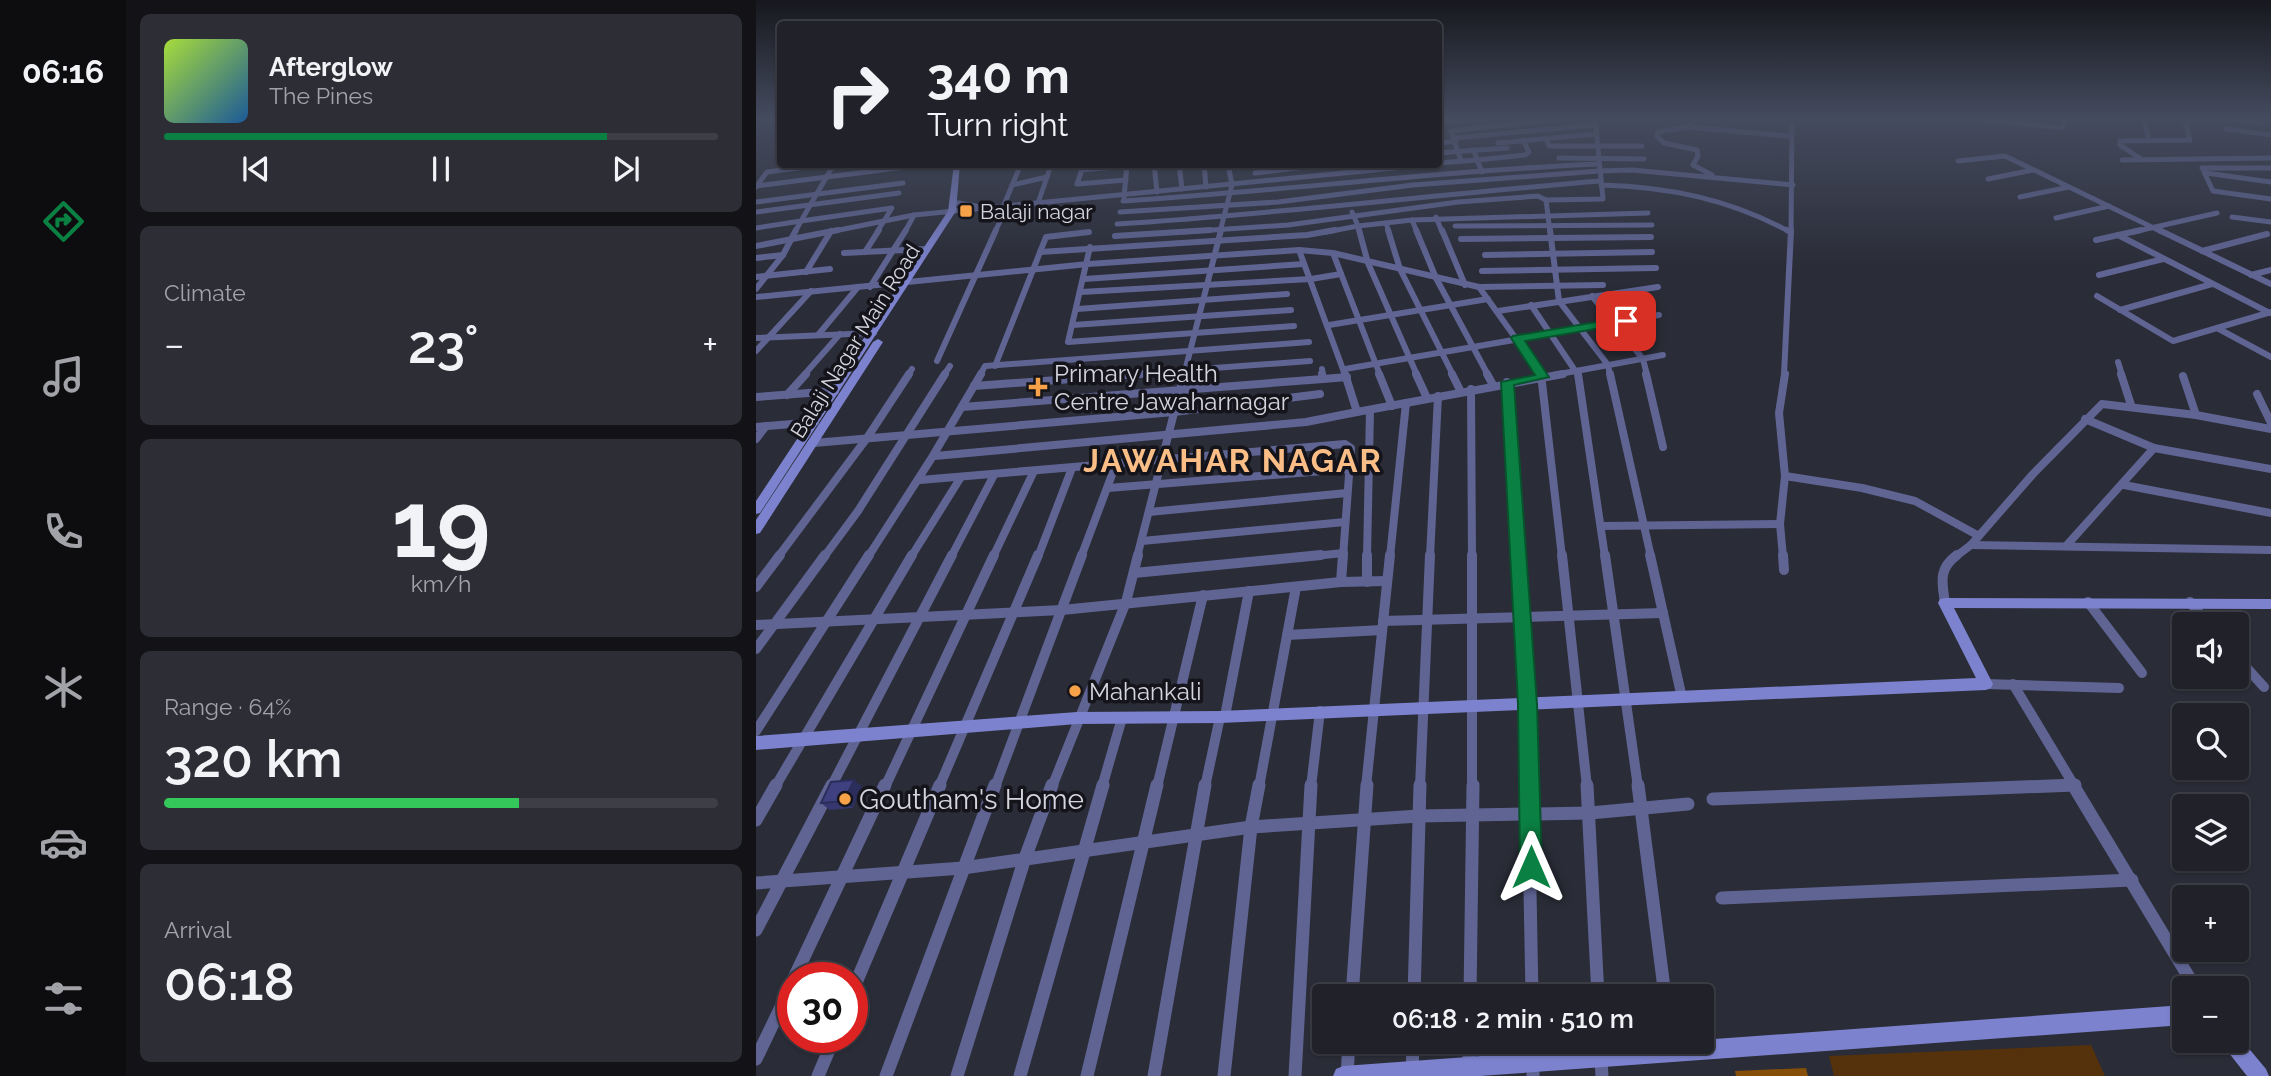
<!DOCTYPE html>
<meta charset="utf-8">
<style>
:root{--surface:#202129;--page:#2d2e35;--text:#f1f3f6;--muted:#a2a3a8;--line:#3d3e46;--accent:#0b8043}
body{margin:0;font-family:Raleway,sans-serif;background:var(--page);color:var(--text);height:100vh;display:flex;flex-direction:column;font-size:26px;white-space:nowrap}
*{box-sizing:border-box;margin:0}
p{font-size:23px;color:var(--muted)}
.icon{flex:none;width:38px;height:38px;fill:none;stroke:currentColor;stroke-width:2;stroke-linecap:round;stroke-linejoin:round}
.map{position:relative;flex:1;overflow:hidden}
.sheet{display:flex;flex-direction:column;gap:14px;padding:14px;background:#121217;width:630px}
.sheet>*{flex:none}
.hud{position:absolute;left:21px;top:21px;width:665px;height:147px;border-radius:7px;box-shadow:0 2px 5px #0004,0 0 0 2px var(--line);background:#202129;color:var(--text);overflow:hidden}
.controls{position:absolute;left:1416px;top:612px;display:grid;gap:14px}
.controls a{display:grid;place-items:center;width:77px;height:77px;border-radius:7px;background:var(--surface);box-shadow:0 2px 5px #0004,0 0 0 2px var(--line);font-size:35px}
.speed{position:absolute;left:21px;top:962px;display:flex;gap:14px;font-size:35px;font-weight:700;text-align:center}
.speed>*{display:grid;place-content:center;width:91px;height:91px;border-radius:50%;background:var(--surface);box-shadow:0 2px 5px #0004,0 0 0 2px var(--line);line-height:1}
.speed .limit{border:10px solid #d22;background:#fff;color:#111}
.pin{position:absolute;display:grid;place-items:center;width:60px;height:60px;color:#fff;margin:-30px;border-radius:14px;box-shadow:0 4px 10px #0006}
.me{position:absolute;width:77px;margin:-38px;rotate:0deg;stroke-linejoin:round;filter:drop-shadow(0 0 5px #0008)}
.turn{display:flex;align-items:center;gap:24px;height:147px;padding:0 35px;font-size:32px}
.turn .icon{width:91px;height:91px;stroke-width:2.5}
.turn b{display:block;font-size:49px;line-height:60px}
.big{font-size:52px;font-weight:600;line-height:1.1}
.sheet .widget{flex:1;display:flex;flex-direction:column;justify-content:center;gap:10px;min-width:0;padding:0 24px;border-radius:10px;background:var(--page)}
.sheet .dial{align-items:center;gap:0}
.dial b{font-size:91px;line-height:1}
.song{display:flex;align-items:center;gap:21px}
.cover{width:84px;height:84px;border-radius:10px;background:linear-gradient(135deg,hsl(80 70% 55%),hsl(210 70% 35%))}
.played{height:7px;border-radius:4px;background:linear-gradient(90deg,var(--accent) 80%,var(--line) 80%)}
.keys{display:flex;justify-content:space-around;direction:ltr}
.heat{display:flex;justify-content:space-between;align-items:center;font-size:38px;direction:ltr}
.charge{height:10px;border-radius:5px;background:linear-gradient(90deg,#34c759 64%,var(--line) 0)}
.trip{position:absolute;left:556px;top:984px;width:402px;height:70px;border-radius:7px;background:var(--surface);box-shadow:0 2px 5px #0004,0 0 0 2px var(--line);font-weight:600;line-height:70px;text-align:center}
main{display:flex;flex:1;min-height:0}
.dock{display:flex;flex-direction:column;width:126px;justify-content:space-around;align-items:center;background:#0d0d10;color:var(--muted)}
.dock .icon{width:49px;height:49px}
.dock .current{color:var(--accent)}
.dock b{font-size:32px;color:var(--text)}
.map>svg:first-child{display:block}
.green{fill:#55320b}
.water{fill:#854e09}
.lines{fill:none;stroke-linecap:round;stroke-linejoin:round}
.street-far4{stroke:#5f6493;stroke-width:5}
.street-far3{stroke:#5f6493;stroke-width:6}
.street-far2{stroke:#5f6493;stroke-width:8}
.street-far1{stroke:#5f6493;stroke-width:10}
.street{stroke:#5f6493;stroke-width:13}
.secondary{fill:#7c82cd;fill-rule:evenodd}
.wall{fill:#35376e}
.shaded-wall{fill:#2b2d5a}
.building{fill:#3e4080;stroke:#2b2d5a;stroke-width:2}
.route{fill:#0b8043;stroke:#07532c;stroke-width:2}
.poi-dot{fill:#f7a149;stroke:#14141a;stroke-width:2.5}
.labels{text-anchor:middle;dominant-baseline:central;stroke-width:7;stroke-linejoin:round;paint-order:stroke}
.far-poi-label{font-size:21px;fill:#d4d5dd;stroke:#14141a;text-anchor:start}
.far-street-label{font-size:21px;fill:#d4d5dd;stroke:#14141a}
.poi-label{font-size:24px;fill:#d4d5dd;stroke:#14141a;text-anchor:start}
.near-poi-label{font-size:28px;fill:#d4d5dd;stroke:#14141a;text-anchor:start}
.district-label{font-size:32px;font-weight:bold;letter-spacing:2px;fill:#fabe86;stroke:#14141a}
</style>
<main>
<nav class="dock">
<b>06:16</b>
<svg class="icon current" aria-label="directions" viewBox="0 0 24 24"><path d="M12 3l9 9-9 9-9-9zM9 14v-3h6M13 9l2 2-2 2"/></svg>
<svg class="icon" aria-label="music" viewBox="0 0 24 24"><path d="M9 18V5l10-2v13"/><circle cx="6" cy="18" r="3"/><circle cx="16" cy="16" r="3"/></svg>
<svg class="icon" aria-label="phone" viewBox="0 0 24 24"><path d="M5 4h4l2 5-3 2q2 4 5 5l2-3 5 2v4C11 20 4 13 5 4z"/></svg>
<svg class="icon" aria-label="climate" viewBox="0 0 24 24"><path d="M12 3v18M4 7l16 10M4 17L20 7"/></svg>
<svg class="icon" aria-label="car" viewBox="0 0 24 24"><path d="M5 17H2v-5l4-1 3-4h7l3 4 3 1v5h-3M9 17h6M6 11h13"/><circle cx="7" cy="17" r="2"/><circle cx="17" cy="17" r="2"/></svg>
<svg class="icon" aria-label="filters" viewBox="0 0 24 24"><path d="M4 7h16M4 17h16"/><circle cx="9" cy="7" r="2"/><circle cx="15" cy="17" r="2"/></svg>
</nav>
<section class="sheet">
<div class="widget">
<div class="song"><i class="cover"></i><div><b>Afterglow</b><p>The Pines</p></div></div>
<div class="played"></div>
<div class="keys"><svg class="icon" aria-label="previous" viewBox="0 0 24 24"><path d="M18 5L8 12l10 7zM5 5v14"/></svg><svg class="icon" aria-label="pause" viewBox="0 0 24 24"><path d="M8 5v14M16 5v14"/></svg><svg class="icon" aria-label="next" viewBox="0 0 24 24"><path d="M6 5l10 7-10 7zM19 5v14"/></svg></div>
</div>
<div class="widget"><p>Climate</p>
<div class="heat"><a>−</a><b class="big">23°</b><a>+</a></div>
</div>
<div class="widget dial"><b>19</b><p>km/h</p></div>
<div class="widget"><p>Range · 64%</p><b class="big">320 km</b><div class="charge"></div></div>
<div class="widget"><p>Arrival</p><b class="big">06:18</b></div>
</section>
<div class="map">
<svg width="1515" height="1076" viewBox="0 0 1515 1076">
<rect width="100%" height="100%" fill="#2a2c37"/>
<path class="green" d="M 1335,1045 L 1349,1076 L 1078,1076 L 1073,1056 Z"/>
<path class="water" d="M 1050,1068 L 1052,1076 L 980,1076 L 979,1071 Z"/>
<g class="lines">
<g class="street-far4">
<path d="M 1202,117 L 1307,128 L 1310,117"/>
<path d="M 1387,117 L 1392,136"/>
<path d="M 1466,117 L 1506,123"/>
<path d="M 682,123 L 748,117"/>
<path d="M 931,127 L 941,117"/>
<path d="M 1470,129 L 1515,135"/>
<path d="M 698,138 L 839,125"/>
<path d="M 790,138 L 793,146 L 886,146"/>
<path d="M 682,143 L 700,141"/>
<path d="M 742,143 L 840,134"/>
<path d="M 718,150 L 721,160 L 769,155 L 773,152 L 767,140"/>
<path d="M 682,153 L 751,148"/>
<path d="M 803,158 L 888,159"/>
<path d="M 1385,159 L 1364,145 L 1364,141 L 1434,140 L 1428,117"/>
<path d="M 1366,160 L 1515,158"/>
<path d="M 705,161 L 695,131 L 814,118"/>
<path d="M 1202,161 L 1249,156 L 1406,232"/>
<path d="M 682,163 L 721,160 L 726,172"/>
<path d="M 328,164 L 321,184 L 370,180"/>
<path d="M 398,164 L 401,192"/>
<path d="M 423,164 L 426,189"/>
<path d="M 448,164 L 450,187"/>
<path d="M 78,167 L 95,164"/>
<path d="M 1446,168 L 1515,168"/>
<path d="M 325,170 L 371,166"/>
<path d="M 1448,172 L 1457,191 L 1515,199"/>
<path d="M 499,173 L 574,164"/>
<path d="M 1450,173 L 1515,182"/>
<path d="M 956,175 L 937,165 L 942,156 L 941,150 L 908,143 L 901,136 L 902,132 L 931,127 L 1034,136"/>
<path d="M 1232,179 L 1277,170"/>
<path d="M 256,185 L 291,177 L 295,164"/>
<path d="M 845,185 C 914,187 973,199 1034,232"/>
<path d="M 0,186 L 173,164"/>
<path d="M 0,187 L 11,172 L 73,164"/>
<path d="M 1264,197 L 1313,187"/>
<path d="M 368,198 L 371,164"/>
<path d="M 790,200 L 794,232"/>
<path d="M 367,201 C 526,191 683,171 842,164"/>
<path d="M 0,202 L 147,183"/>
<path d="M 197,202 L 220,206 L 219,209"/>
<path d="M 282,203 L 291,177"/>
<path d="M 247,207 L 265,164"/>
<path d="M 0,212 L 143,193"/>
<path d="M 364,212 L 522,202 L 657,185 L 843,171 L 876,170 L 1037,185"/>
<path d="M 680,217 L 686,232"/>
<path d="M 1476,217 L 1515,222"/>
<path d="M 1300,218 L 1353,206"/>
<path d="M 630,223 L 633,232"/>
<path d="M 361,224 C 522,214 683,194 844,181"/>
<path d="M 699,226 L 896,225"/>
<path d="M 0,228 L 45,221 L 78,164"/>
<path d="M 39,232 L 45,221 L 136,208 L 121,232"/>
<path d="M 73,232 L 158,215 L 659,166"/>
<path d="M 149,232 L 158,215"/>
<path d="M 239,232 L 251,206"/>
<path d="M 426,232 L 532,225 L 702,202 L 782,196 L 790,200 L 847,199 L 839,117"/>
<path d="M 464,232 L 476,185 L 472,164"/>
<path d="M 570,232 L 602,226 L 596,212"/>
<path d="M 604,232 L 602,226 L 656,220"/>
<path d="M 661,232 L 656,220 L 892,213"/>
<path d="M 1035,232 L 1036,117"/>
<path d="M 1377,232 L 1461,213"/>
</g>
<g class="street-far3">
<path d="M 603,230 L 612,263 L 661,375"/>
<path d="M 632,230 L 644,269 L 697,375"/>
<path d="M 660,230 L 680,278 L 732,375"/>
<path d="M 686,230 L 709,285"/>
<path d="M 794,230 L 803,301 L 852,365 L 854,375"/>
<path d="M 1031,230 L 1035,232"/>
<path d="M 1403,230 L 1515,284"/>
<path d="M 1362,235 L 1514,313"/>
<path d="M 359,236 L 454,230"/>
<path d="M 705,239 L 895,237"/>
<path d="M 1340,240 L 1385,230"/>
<path d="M 0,246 L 82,230"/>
<path d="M 334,247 L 312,342 L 538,326"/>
<path d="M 543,250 L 589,375"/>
<path d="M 1446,251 L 1511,234"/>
<path d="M 109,252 L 123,230"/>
<path d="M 284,252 L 551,235 L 579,230"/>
<path d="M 88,253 L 169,249"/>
<path d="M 577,253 L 624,375"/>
<path d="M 729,255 L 896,252"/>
<path d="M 0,258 L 27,255"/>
<path d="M 726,271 L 900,268"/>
<path d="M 50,272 L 75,231"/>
<path d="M 1343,275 L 1407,259"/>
<path d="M 1495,275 L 1515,270"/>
<path d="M 0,277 L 74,269"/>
<path d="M 328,279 L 548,264"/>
<path d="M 114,287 L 150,230"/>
<path d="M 723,287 L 847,285"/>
<path d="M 0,289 L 27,255 L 40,230"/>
<path d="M 325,292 L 555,279 L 585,274"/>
<path d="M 864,293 L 894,330"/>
<path d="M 836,296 L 887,359 L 891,375"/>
<path d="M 1341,296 L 1417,341 L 1515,312"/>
<path d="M 0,297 L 332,264 L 543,250 L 577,253 L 723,287 L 786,375"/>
<path d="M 775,305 L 822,375"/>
<path d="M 321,309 L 531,294"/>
<path d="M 1364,310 L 1456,284"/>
<path d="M 742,311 L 902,287"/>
<path d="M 317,325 L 535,310"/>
<path d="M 573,325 L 732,299"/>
<path d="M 1461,328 L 1515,357"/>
<path d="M 62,335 L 102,287"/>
<path d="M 0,338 L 118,333"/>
<path d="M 0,351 L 55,291"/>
<path d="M 181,361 L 240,230"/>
<path d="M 1362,362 L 1366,375"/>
<path d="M 239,366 L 290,237 L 333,232"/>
<path d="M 566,369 L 567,375"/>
<path d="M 589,369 L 903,315"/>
<path d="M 48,375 L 84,334"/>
<path d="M 152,375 L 156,369"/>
<path d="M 188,375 L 194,366"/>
<path d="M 224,375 L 229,366 L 553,342"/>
<path d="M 362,375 L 554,361"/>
<path d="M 428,375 L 465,230"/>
<path d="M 798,375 L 907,355"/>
<path d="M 1028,375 L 1035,230"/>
</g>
<g class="street-far2">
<path d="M 566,374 L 567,379 L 591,377"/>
<path d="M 589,374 L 601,412 L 807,374"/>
<path d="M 623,374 L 636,406"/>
<path d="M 660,374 L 671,398"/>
<path d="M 696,374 L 705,392"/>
<path d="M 731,374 L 737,385"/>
<path d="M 785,374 L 806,557"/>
<path d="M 822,374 L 849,557"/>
<path d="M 854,374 L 895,557"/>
<path d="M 890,374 L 907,447"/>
<path d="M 1029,374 L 1023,413 L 1029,476 L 1106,488 L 1159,501 L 1223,536"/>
<path d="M 1365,374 L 1375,405"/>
<path d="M 1427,376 L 1440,415"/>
<path d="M 751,382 L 762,557"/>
<path d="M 218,386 L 385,374"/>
<path d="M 715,389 L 716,557"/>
<path d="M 1501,394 L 1515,423"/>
<path d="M 31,395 L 50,374"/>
<path d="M 0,397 L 79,391"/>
<path d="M 206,407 L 567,379"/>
<path d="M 1329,419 L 1398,448 L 1515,469"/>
<path d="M 0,427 L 59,422"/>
<path d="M 0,439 L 10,426"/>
<path d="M 58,443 L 418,412 L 564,394"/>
<path d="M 179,456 L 550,422 L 601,412"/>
<path d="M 164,480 L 589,444 L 595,448 L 587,557"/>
<path d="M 1368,485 L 1515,513"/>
<path d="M 352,488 L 592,469"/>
<path d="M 393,512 L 591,493"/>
<path d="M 845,526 L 1024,524"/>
<path d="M 386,541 L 589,522"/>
<path d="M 1215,545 L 1515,550"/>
<path d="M 1311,545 L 1398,448"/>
<path d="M 22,557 L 111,438 L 153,374"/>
<path d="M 68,557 L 102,511 L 189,374"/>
<path d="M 112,557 L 175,459 L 225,374"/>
<path d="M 155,557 L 205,477"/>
<path d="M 195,557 L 238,475"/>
<path d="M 237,557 L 278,471"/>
<path d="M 282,557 L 316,468"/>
<path d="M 325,557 L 360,464"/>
<path d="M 381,557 L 428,374"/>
<path d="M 547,557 L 588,553"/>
<path d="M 611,557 L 614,410"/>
<path d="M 634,557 L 650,403"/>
<path d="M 674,557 L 682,396"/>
<path d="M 1027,557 L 1024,524 L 1029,476"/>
<path d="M 1199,557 L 1215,545 L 1277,474 L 1346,404 L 1440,415 L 1515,429"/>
</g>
<g class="street-far1">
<path d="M 716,555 L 716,787"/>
<path d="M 762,555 L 772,787"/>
<path d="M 806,555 L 831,787"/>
<path d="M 849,555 L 882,787"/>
<path d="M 894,555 L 926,698"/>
<path d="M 1027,555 L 1028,570"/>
<path d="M 378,573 L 565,555"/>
<path d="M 585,582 L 587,555"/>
<path d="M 611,582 L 611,555"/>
<path d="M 0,587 L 24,555"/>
<path d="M 1332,602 L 1386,673"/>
<path d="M 1434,602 L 1453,625"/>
<path d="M 1189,603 C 1186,582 1182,569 1201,555"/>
<path d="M 627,621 L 907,613"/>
<path d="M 0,625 L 306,610 L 585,582 L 630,581"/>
<path d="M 531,635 L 626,630"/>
<path d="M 0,649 L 69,555"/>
<path d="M 1480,656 L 1508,687"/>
<path d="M 1230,684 L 1363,688"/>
<path d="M 1257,684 L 1319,787"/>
<path d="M 469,716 L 493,591"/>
<path d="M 0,731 L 113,555"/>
<path d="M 19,787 L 156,555"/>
<path d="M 75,787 L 196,555"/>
<path d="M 129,787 L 238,555"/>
<path d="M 183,787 L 282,555"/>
<path d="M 239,787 L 326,555"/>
<path d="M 296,787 L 370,602 L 382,555"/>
<path d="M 346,787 L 366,718"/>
<path d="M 401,787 L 447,595"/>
<path d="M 449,787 L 464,717"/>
<path d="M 503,787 L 540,587"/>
<path d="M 555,787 L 564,711"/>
<path d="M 610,787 L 634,555"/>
<path d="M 664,787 L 674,555"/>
<path d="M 1280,787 L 1319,785"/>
</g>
<g class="street">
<path d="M 772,785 L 776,996"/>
<path d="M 831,785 L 842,996"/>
<path d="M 882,785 L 909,996"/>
<path d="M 1317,785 L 1440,989"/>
<path d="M 957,799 L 1319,785"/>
<path d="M 0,820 L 20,785"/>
<path d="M 0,883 L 207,868 L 495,827 L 663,816 L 834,813 L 932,804"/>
<path d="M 966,898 L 1376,880"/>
<path d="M 0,930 L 76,785"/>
<path d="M 38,978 L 129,785"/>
<path d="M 96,992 L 184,785"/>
<path d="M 596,996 L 611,785"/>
<path d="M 658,996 L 664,785"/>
<path d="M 714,996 L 717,785"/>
<path d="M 713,1041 L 713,1076"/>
<path d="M 777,1041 L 777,1076"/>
<path d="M 844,1041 L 846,1076"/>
<path d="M 0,1059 L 37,982"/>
<path d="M 62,1076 L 78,1038"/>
<path d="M 130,1076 L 239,785"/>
<path d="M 201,1076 L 268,861 L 296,785"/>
<path d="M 264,1076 L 347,785"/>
<path d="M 331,1076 L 401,785"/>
<path d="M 398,1076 L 449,785"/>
<path d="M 468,1076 L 495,827 L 503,785"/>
<path d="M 539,1076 L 555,785"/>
<path d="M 591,1076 L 593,1041"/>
<path d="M 656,1076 L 657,1041"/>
</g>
<g class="secondary">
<path d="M 198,164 L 204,164 L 200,211 L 4,513 L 0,514 L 0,501 L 192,211 Z"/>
<path d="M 122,339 L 127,342 L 4,533 L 0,534 L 0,520 L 117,342 Z"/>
<path d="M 1189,598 L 1515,599 L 1515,609 L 1198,608 L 1237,684 L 1235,688 L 1230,690 L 464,723 L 321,724 L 0,750 L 0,736 L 321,712 L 464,711 L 1220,678 L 1182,603 L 1184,599 Z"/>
<path d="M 1428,1005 L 1428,1025 L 724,1076 L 577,1076 L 580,1069 L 587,1066 Z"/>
<path d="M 1480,1033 L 1510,1069 L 1513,1076 L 1491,1076 L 1469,1048 L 1466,1041 L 1480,1041 Z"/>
</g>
</g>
<path class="wall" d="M 98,780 L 106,787 L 97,808 L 74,810 L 65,803 Z"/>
<path class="shaded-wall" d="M 98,780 L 106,787 L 97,808 L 88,801 Z"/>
<path class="building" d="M 98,780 L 88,801 L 65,803 L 75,782 Z"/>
<linearGradient id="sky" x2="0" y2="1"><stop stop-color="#17181e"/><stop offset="0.44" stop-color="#444b5e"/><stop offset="1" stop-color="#444b5e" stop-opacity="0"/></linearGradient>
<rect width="1515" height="268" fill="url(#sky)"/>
<path class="route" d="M 870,317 L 876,321 L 874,323 L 769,341 L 793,377 L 758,385 L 781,704 L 786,867 L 783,875 L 775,878 L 767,875 L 764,867 L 762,704 L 745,382 L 779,375 L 755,338 L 757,336 Z"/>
<g class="poi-dot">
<rect x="203" y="204" width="14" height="14" rx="3.5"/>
<path d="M278.5 376.5h7v7h7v7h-7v7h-7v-7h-7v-7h7z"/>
<circle cx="319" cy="691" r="7"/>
<circle cx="89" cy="799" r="7"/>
</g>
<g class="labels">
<g class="far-poi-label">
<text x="224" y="211">Balaji nagar</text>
</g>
<g class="far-street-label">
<text transform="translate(99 341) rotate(-58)">Balaji Nagar Main Road</text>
</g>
<g class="poi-label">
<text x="298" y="373">Primary Health<tspan x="298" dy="28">Centre Jawaharnagar</tspan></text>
<text x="333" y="691">Mahankali</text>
</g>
<g class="near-poi-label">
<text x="103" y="799">Goutham's Home</text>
</g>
<g class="district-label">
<text x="477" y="460">JAWAHAR NAGAR</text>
</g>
</g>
</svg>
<div class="controls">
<a><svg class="icon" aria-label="sound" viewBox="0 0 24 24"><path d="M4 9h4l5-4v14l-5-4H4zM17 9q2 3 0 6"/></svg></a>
<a><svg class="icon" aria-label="search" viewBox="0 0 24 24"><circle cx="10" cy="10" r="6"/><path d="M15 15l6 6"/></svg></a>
<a><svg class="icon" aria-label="layers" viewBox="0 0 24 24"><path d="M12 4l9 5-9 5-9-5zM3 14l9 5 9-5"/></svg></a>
<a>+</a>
<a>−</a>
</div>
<div class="speed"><div class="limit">30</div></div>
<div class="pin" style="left:870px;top:321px;background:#d93025"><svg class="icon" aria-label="arrive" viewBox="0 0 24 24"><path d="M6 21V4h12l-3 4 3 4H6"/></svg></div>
<svg class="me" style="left:775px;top:867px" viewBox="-20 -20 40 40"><path d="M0-17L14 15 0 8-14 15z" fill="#0b8043" stroke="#fff" stroke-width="4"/></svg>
<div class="trip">06:18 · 2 min · 510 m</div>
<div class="hud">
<div class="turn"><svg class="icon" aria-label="right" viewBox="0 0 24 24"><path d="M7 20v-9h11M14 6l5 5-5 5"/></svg><div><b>340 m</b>Turn right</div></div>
</div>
</div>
</main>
